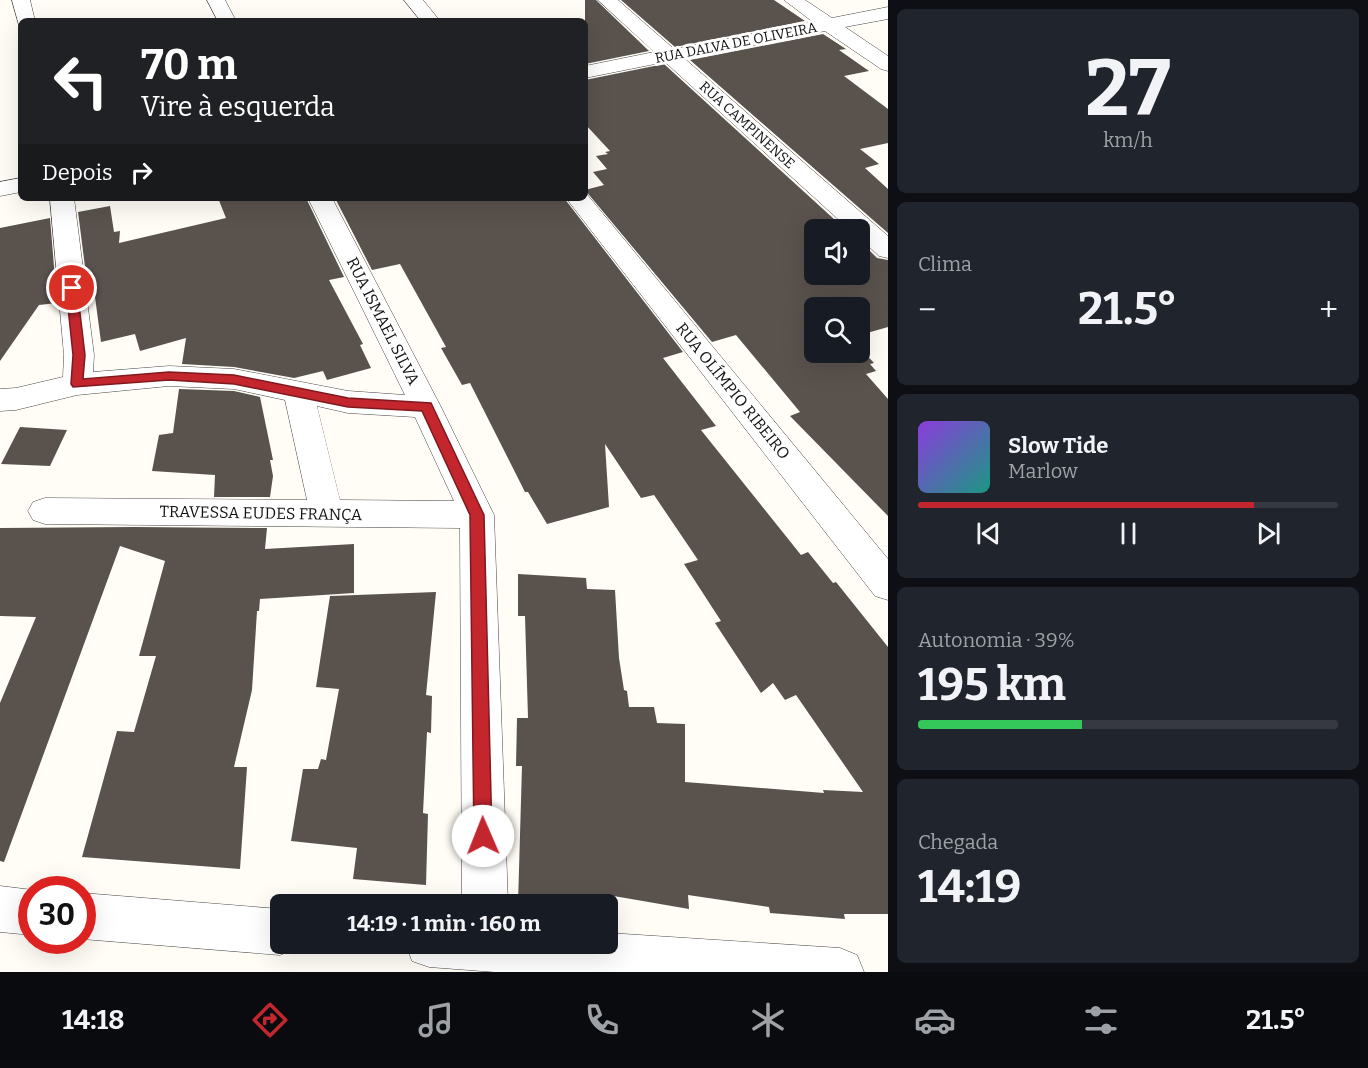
<!DOCTYPE html>
<html lang="pt">
<meta charset="utf-8">
<style>
:root{--surface:#171b24;--page:#20242c;--text:#f1f3f6;--muted:#9ea1a6;--line:#363941;--accent:#c4262e}
body{margin:0;font-family:Bitter,serif;background:var(--page);color:var(--text);height:100vh;display:flex;flex-direction:column;font-size:22px;white-space:nowrap}
*{box-sizing:border-box;margin:0}
p{font-size:20px;color:var(--muted)}
.icon{flex:none;width:33px;height:33px;fill:none;stroke:currentColor;stroke-width:2;stroke-linecap:round;stroke-linejoin:round}
.map{position:relative;flex:1;overflow:hidden}
.details{display:flex;flex-direction:column;gap:9px;padding:9px;background:#0d0f14;width:480px}
.details>*{flex:none}
.banner{position:absolute;left:18px;top:18px;width:570px;height:183px;border-radius:9px;box-shadow:0 6px 24px #0002;background:#202124;color:#fff;overflow:hidden}
.fabs{position:absolute;left:804px;top:219px;display:grid;gap:12px}
.fabs a{display:grid;place-items:center;width:66px;height:66px;border-radius:9px;background:var(--surface);box-shadow:0 6px 24px #0002;font-size:30px}
.speed{position:absolute;left:18px;top:876px;display:flex;gap:12px;font-size:30px;font-weight:700;text-align:center}
.speed>*{display:grid;place-content:center;width:78px;height:78px;border-radius:50%;background:var(--surface);box-shadow:0 6px 24px #0002;line-height:1}
.speed .limit{border:9px solid #d22;background:#fff;color:#111}
.pin{position:absolute;display:grid;place-items:center;width:51px;height:51px;color:#fff;margin:-26px;border:3px solid #fff;border-radius:50%;box-shadow:0 2px 6px #0007}
.me{position:absolute;width:66px;margin:-33px;rotate:359deg;stroke-linejoin:round;filter:drop-shadow(0 0 4px #0008)}
.turn{display:flex;align-items:center;gap:21px;height:126px;padding:0 24px;font-size:27px}
.turn .icon{width:78px;height:78px;stroke-width:2.5}
.turn b{display:block;font-size:42px;line-height:51px}
.then{display:flex;align-items:center;height:57px;padding:0 24px;background:#0003;gap:12px;font-size:22px}
.big{font-size:45px;font-weight:700;line-height:1.1}
.details .tile{flex:1;display:flex;flex-direction:column;justify-content:center;gap:9px;min-width:0;padding:0 21px;border-radius:9px;background:var(--page)}
.details .dial{align-items:center;gap:0}
.dial b{font-size:78px;line-height:1}
.song{display:flex;align-items:center;gap:18px}
.cover{width:72px;height:72px;border-radius:9px;background:linear-gradient(135deg,hsl(270 70% 55%),hsl(170 70% 35%))}
.played{height:6px;border-radius:3px;background:linear-gradient(90deg,var(--accent) 80%,var(--line) 80%)}
.keys{display:flex;justify-content:space-around;direction:ltr}
.heat{display:flex;justify-content:space-between;align-items:center;font-size:33px;direction:ltr}
.charge{height:9px;border-radius:4px;background:linear-gradient(90deg,#34c759 39%,var(--line) 0)}
.trip{position:absolute;left:270px;top:894px;width:348px;height:60px;border-radius:9px;background:var(--surface);box-shadow:0 6px 24px #0002;font-weight:700;line-height:60px;text-align:center}
.tab-bar{display:flex;height:96px;justify-content:space-around;align-items:center;background:#090b0e;color:var(--muted)}
.tab-bar .icon{width:42px;height:42px}
.tab-bar .selected{color:var(--accent)}
.tab-bar b{font-size:27px;color:var(--text)}
main{display:flex;flex:1;min-height:0}
.map>svg:first-child{display:block}
.building{fill:#5a524d}
.lines{fill:none;stroke-linecap:round;stroke-linejoin:round}
.minor-casing{stroke:#444;stroke-width:1}
.minor{fill:#fff;fill-rule:evenodd}
.route{fill:#c4262e;stroke:#7f191e;stroke-width:1.5}
.labels{text-anchor:middle;dominant-baseline:central;stroke-width:6;stroke-linejoin:round;paint-order:stroke}
.far-street-label{font-size:14px;fill:#111;stroke:#fff}
.street-label{font-size:16px;fill:#111;stroke:#fff}
</style>
<main>
<div class="map">
<svg width="888" height="972" viewBox="0 0 888 972">
<rect width="100%" height="100%" fill="#fffdf5"/>
<g class="building">
<path d="M 585,0 L 596,0 L 649,51 L 585,64 Z"/>
<path d="M 621,0 L 774,0 L 805,21 L 675,47 Z"/>
<path d="M 823,34 L 846,49 L 839,50 L 869,71 L 844,76 L 888,109 L 888,143 L 860,149 L 879,164 L 865,168 L 888,189 L 888,233 L 690,60 Z"/>
<path d="M 664,64 L 846,230 L 814,230 L 814,274 L 860,274 L 860,241 L 877,258 L 888,260 L 888,327 L 860,335 L 860,308 L 814,308 L 814,352 L 860,352 L 860,348 L 874,363 L 870,364 L 876,371 L 866,374 L 888,399 L 888,516 L 790,416 L 800,412 L 736,335 L 712,342 L 585,190 L 604,185 L 593,172 L 607,169 L 596,156 L 608,154 L 605,152 L 610,151 L 585,124 L 585,80 Z"/>
<path d="M 218,198 L 306,198 L 344,277 L 329,280 L 363,344 L 360,345 L 371,368 L 327,380 L 323,371 L 294,378 L 234,367 L 182,364 L 186,338 L 140,351 L 135,334 L 101,342 L 95,297 L 89,298 L 78,212 L 110,206 L 114,232 L 120,231 L 119,243 L 226,218 Z"/>
<path d="M 335,198 L 564,198 L 683,352 L 663,358 L 716,426 L 701,430 L 801,555 L 808,552 L 833,583 L 836,582 L 888,647 L 888,914 L 844,914 L 845,919 L 770,913 L 769,907 L 688,895 L 689,909 L 608,895 L 608,904 L 518,904 L 522,766 L 516,766 L 517,718 L 528,718 L 525,616 L 518,616 L 518,574 L 586,578 L 587,589 L 615,590 L 619,658 L 624,690 L 627,691 L 629,707 L 654,707 L 657,723 L 685,724 L 685,782 L 824,793 L 823,790 L 863,792 L 796,695 L 785,700 L 773,683 L 761,693 L 715,623 L 721,621 L 684,564 L 698,560 L 654,495 L 641,498 L 605,444 L 609,507 L 547,524 L 528,492 L 525,492 L 470,383 L 462,385 L 441,348 L 446,347 L 400,264 L 372,270 Z"/>
<path d="M 50,218 L 57,303 L 39,305 L 0,361 L 0,228 Z"/>
<path d="M 179,389 L 234,391 L 260,397 L 273,460 L 270,460 L 273,476 L 270,497 L 214,497 L 215,475 L 152,471 L 159,435 L 173,433 Z"/>
<path d="M 20,427 L 67,430 L 50,466 L 1,464 Z"/>
<path d="M 134,527 L 267,528 L 265,549 L 354,544 L 354,593 L 260,599 L 259,611 L 257,611 L 252,690 L 234,767 L 247,767 L 240,869 L 82,857 L 117,731 L 134,732 L 156,656 L 139,656 L 165,561 L 120,546 L 4,862 L 0,861 L 0,703 L 36,617 L 0,616 L 0,528 Z"/>
<path d="M 436,592 L 426,695 L 432,696 L 431,733 L 427,732 L 423,813 L 428,814 L 426,885 L 353,879 L 357,848 L 291,841 L 303,769 L 318,769 L 321,759 L 326,760 L 339,689 L 316,687 L 330,596 Z"/>
</g>
<g class="lines">
<g class="minor-casing">
<g id="minor">
<path d="M 12,0 L 30,0 L 35,21 L 21,21 L 19,25 Z"/>
<path d="M 207,0 L 225,0 L 236,21 L 218,21 Z"/>
<path d="M 404,0 L 423,0 L 440,21 L 421,21 Z"/>
<path d="M 598,0 L 618,0 L 674,49 L 813,22 L 784,0 L 805,0 L 832,18 L 888,7 L 888,19 L 845,27 L 888,56 L 888,71 L 881,69 L 825,31 L 685,59 L 888,236 L 888,258 L 879,256 L 860,238 L 860,230 L 850,230 L 665,62 L 585,78 L 585,66 L 654,52 Z"/>
<path d="M 21,178 L 21,192 L 0,196 L 0,182 Z"/>
<path d="M 585,192 L 888,559 L 888,600 L 875,596 L 566,198 L 585,198 Z"/>
<path d="M 50,198 L 74,198 L 94,355 L 93,372 L 169,366 L 234,369 L 348,391 L 405,395 L 308,198 L 332,198 L 441,407 L 494,515 L 508,904 L 462,904 L 460,528 L 45,524 L 33,520 L 28,511 L 33,502 L 45,498 L 307,500 L 285,400 L 234,389 L 169,386 L 77,395 L 16,410 L 0,411 L 0,389 L 16,388 L 63,377 L 64,355 ZM 317,406 L 348,413 L 415,417 L 454,501 L 340,500 Z"/>
<path d="M 0,886 L 33,890 L 32,935 L 0,932 Z"/>
<path d="M 82,893 L 280,909 L 280,944 L 299,944 L 296,948 L 280,955 L 82,939 Z"/>
<path d="M 608,933 L 840,948 L 857,955 L 864,972 L 495,972 L 429,967 L 412,961 L 406,944 L 608,944 Z"/>
</g>
</g>
<use href="#minor" class="minor"/>
</g>
<path class="route" d="M 72,284 L 77,288 L 85,355 L 83,379 L 169,372 L 234,375 L 348,398 L 431,403 L 484,515 L 492,836 L 490,842 L 483,845 L 477,842 L 474,836 L 470,515 L 422,411 L 348,407 L 234,384 L 169,380 L 73,387 L 71,384 L 73,355 L 66,288 Z"/>
<g class="labels">
<g class="far-street-label">
<text transform="translate(736 43) rotate(-11)">RUA DALVA DE OLIVEIRA</text>
<text transform="translate(747 125) rotate(42)">RUA CAMPINENSE</text>
</g>
<g class="street-label">
<text transform="translate(383 321) rotate(63)">RUA ISMAEL SILVA</text>
<text transform="translate(733 391) rotate(51)">RUA OLÍMPIO RIBEIRO</text>
<text transform="translate(261 513) rotate(1)">TRAVESSA EUDES FRANÇA</text>
</g>
</g>
</svg>
<div class="fabs">
<a><svg class="icon" aria-label="sound" viewBox="0 0 24 24"><path d="M4 9h4l5-4v14l-5-4H4zM17 9q2 3 0 6"/></svg></a>
<a><svg class="icon" aria-label="search" viewBox="0 0 24 24"><circle cx="10" cy="10" r="6"/><path d="M15 15l6 6"/></svg></a>
</div>
<div class="speed"><div class="limit">30</div></div>
<div class="pin" style="left:72px;top:288px;background:#d93025"><svg class="icon" aria-label="arrive" viewBox="0 0 24 24"><path d="M6 21V4h12l-3 4 3 4H6"/></svg></div>
<svg class="me" style="left:483px;top:836px" viewBox="-20 -20 40 40"><circle r="19" fill="#fff"/><path d="M0-13L10 11 0 6-10 11z" fill="#c4262e"/></svg>
<div class="trip">14:19 · 1 min · 160 m</div>
<div class="banner">
<div class="turn"><svg class="icon" aria-label="left" viewBox="0 0 24 24"><path d="M17 20v-9H6M10 6l-5 5 5 5"/></svg><div><b>70 m</b>Vire à esquerda</div></div>
<div class="then">Depois<svg class="icon" aria-label="right" viewBox="0 0 24 24"><path d="M7 20v-9h11M14 6l5 5-5 5"/></svg></div>
</div>
</div>
<section class="details">
<div class="tile dial"><b>27</b><p>km/h</p></div>
<div class="tile"><p>Clima</p>
<div class="heat"><a>−</a><b class="big">21.5°</b><a>+</a></div>
</div>
<div class="tile">
<div class="song"><i class="cover"></i><div><b>Slow Tide</b><p>Marlow</p></div></div>
<div class="played"></div>
<div class="keys"><svg class="icon" aria-label="previous" viewBox="0 0 24 24"><path d="M18 5L8 12l10 7zM5 5v14"/></svg><svg class="icon" aria-label="pause" viewBox="0 0 24 24"><path d="M8 5v14M16 5v14"/></svg><svg class="icon" aria-label="next" viewBox="0 0 24 24"><path d="M6 5l10 7-10 7zM19 5v14"/></svg></div>
</div>
<div class="tile"><p>Autonomia · 39%</p><b class="big">195 km</b><div class="charge"></div></div>
<div class="tile"><p>Chegada</p><b class="big">14:19</b></div>
</section>
</main>
<nav class="tab-bar">
<b>14:18</b>
<svg class="icon selected" aria-label="directions" viewBox="0 0 24 24"><path d="M12 3l9 9-9 9-9-9zM9 14v-3h6M13 9l2 2-2 2"/></svg>
<svg class="icon" aria-label="music" viewBox="0 0 24 24"><path d="M9 18V5l10-2v13"/><circle cx="6" cy="18" r="3"/><circle cx="16" cy="16" r="3"/></svg>
<svg class="icon" aria-label="phone" viewBox="0 0 24 24"><path d="M5 4h4l2 5-3 2q2 4 5 5l2-3 5 2v4C11 20 4 13 5 4z"/></svg>
<svg class="icon" aria-label="climate" viewBox="0 0 24 24"><path d="M12 3v18M4 7l16 10M4 17L20 7"/></svg>
<svg class="icon" aria-label="car" viewBox="0 0 24 24"><path d="M5 17H2v-5l4-1 3-4h7l3 4 3 1v5h-3M9 17h6M6 11h13"/><circle cx="7" cy="17" r="2"/><circle cx="17" cy="17" r="2"/></svg>
<svg class="icon" aria-label="filters" viewBox="0 0 24 24"><path d="M4 7h16M4 17h16"/><circle cx="9" cy="7" r="2"/><circle cx="15" cy="17" r="2"/></svg>
<b>21.5°</b>
</nav>
